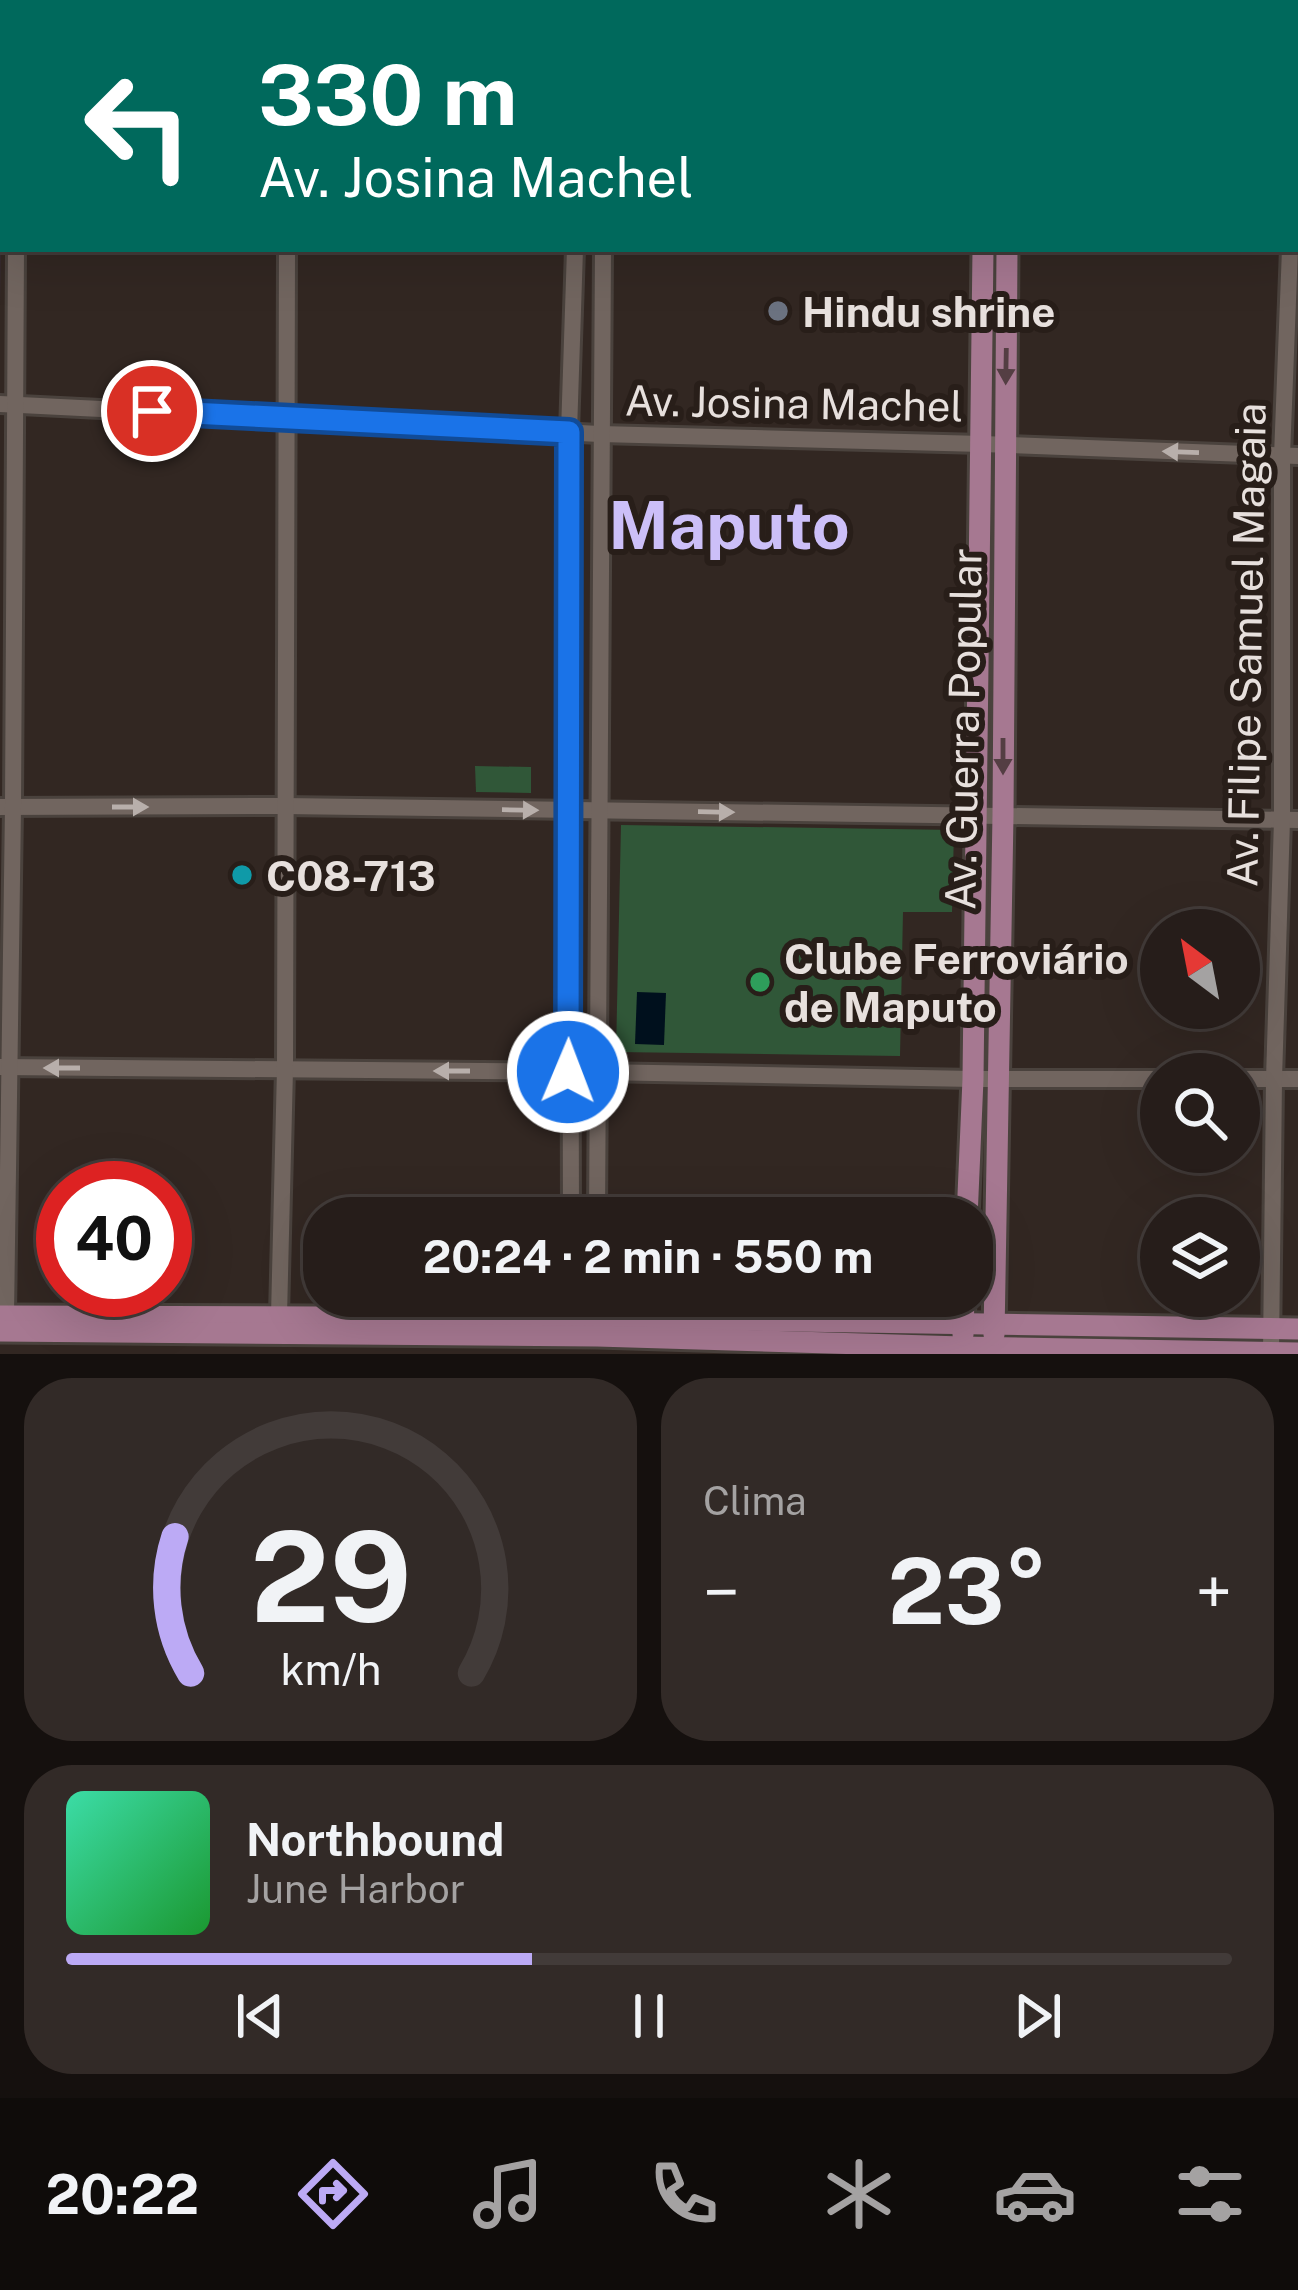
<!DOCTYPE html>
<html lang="pt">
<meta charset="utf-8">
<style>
:root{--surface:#261d1a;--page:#322a27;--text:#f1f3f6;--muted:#a4a2a2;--line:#423b39;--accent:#bcaaf5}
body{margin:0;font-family:"Public Sans",sans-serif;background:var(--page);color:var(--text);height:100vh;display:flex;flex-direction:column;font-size:45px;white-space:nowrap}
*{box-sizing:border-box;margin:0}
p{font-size:39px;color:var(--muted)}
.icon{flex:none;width:66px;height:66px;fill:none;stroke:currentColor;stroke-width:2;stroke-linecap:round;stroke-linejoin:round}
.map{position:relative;height:1354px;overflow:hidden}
.details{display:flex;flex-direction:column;gap:24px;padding:24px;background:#15100e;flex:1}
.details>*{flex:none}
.top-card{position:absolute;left:0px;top:0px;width:1299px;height:252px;box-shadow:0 12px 48px #0002,0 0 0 3px var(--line);background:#00695c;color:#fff;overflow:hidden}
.needle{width:78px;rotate:328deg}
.buttons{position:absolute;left:1140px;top:909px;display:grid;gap:24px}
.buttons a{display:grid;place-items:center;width:120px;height:120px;border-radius:50%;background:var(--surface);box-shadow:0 12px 48px #0002,0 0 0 3px var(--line);font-size:60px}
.speed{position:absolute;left:36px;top:1161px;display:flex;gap:24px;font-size:60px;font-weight:700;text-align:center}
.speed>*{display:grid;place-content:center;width:156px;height:156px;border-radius:50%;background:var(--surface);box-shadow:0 12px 48px #0002,0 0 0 3px var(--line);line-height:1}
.speed .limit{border:18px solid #d22;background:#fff;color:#111}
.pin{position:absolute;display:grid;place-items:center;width:102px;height:102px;color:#fff;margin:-51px;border:6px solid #fff;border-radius:50%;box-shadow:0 3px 12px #0007}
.me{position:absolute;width:132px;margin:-66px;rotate:1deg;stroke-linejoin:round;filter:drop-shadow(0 0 9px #0008)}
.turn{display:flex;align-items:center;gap:42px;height:252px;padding:0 60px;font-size:54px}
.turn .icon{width:156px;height:156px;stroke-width:2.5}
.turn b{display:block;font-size:84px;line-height:102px}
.big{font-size:90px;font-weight:700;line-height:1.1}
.details .widget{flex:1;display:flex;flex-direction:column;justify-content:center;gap:18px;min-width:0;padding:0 42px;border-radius:48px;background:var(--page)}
.details .dial{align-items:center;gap:0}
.dial svg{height:312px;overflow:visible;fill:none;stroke:var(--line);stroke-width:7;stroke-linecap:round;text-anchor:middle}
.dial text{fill:var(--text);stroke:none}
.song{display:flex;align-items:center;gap:36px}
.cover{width:144px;height:144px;border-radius:18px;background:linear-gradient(135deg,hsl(160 70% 55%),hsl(130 70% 35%))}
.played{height:12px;border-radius:6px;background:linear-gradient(90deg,var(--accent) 40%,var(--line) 40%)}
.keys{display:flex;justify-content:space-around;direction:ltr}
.heat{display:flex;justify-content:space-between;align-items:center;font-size:66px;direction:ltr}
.details .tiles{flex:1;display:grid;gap:24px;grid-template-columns:1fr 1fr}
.widget:last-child{grid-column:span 2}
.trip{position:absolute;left:303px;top:1197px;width:690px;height:120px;border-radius:48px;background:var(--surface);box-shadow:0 12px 48px #0002,0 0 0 3px var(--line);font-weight:700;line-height:120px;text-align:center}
.dock{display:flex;height:192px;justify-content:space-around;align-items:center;background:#0f0c0a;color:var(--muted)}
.dock .icon{width:84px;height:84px}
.dock .current{color:var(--accent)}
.dock b{font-size:54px;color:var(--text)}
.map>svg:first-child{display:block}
.education{fill:#392c3a}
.green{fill:#305738}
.water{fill:#00101d}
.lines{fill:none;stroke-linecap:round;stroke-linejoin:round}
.minor-casing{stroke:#4a423d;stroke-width:22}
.major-casing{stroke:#4a423d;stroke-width:27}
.minor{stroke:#71655f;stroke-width:16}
.major{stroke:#a67891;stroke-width:21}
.oneway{fill:#543e43}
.oneway2{fill:#b8afab}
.route-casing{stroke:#114b97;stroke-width:30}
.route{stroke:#1a73e8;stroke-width:21}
.worship-dot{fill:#6b7280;stroke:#281e19;stroke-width:4.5}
.culture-dot{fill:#0f9aa8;stroke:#281e19;stroke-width:4.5}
.leisure-dot{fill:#2e9e5b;stroke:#281e19;stroke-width:4.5}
.labels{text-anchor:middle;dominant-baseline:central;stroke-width:12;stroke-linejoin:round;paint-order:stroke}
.poi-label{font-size:42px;font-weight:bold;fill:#e7e0dd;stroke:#281e19;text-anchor:start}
.street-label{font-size:42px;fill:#e7e0dd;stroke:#281e19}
.town-label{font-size:66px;font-weight:bold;fill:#ccbff8;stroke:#281e19}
</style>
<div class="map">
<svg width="1298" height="1354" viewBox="0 0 1298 1354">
<rect width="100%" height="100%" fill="#322722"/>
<path class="education" d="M 0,0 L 6,0 L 6,3 L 3,3 L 0,307 Z"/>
<g class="green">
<path d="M 475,766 L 531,767 L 531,793 L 476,792 Z"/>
<path d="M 621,825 L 954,830 L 952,912 L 903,912 L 900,1056 L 616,1052 Z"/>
</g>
<path class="water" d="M 637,992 L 666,993 L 664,1045 L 635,1044 Z"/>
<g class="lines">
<g class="minor-casing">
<g id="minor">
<path d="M 582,0 L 582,3"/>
<path d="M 929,0 L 940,3"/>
<path d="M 17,3 L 17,0"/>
<path d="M 291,3 L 291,0"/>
<path d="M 605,3 L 605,0"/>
<path d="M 1296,47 L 1297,0"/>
<path d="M 1296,126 L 1298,126"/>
<path d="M 0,404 L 600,434 L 982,444 L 1298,456"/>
<path d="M 0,807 L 284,806 L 1298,820"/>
<path d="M 0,1067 L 599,1072 L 973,1079 L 1161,1079"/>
<path d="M 1239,1079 L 1298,1079"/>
<path d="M 571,1218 L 569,432 L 575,249"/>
<path d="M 597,1218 L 603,249"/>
<path d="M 571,1296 L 571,1329"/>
<path d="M 596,1296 L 597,1329"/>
<path d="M 6,1316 L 13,807 L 16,249"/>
<path d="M 279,1316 L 285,1069 L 287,249"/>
<path d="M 1271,1352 L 1274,1079 L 1282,820 L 1282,456 L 1290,249"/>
</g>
</g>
<g class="major-casing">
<g id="major">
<path d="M 986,3 L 987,0"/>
<path d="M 1011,3 L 1011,0"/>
<path d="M 967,1218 L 973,1079 L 983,249"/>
<path d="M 0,1316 L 597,1318 L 1298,1329"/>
<path d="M 0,1331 L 597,1336 L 962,1347 L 1298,1353"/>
<path d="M 963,1335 L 964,1296"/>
<path d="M 994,1335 L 1003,815 L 1007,249"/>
</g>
</g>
<use href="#minor" class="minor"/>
<use href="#major" class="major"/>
</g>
<defs><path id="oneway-solid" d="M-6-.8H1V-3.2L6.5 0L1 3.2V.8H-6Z" transform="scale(3)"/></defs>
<g class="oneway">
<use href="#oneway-solid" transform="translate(1006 366) rotate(91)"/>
<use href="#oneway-solid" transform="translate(1003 756) rotate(90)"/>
</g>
<g class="oneway2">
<use href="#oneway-solid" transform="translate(1181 452) rotate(-178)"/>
<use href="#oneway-solid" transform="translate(130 807)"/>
<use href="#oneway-solid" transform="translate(520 810) rotate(1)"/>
<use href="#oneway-solid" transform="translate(716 812) rotate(1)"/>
<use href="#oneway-solid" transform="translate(62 1068) rotate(-180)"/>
<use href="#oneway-solid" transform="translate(452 1071) rotate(-180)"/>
</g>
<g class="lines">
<g class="route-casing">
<path id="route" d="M 152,411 L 569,432 L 568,1072"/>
</g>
<use href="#route" class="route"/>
</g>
<circle class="worship-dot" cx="778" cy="311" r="12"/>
<circle class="culture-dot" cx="242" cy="875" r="12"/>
<circle class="leisure-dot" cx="760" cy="982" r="12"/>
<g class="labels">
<g class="poi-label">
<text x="802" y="311">Hindu shrine</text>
<text x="266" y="875">C08-713</text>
<text x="784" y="958">Clube Ferroviário<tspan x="784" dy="48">de Maputo</tspan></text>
</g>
<g class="street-label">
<text transform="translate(794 403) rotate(1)">Av. Josina Machel</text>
<text transform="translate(1246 645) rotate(-89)">Av. Filipe Samuel Magaia</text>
<text transform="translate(963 729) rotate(-89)">Av. Guerra Popular</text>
</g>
<g class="town-label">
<text x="729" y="525">Maputo</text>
</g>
</g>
</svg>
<div class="buttons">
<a><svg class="needle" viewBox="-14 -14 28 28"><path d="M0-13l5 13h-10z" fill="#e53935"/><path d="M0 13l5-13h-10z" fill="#a4a2a2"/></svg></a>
<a><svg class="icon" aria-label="search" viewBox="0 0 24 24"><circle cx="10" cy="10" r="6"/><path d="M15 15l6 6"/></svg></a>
<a><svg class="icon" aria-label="layers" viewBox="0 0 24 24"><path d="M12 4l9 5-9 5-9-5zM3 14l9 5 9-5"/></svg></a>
</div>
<div class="speed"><div class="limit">40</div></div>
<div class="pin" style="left:152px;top:411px;background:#d93025"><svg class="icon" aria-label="arrive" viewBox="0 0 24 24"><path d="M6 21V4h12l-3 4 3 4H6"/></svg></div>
<svg class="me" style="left:568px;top:1072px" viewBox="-20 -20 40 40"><circle r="17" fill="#1a73e8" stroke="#fff" stroke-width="3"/><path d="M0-11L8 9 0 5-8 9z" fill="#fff"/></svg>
<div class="trip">20:24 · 2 min · 550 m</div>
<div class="top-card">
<div class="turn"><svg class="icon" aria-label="left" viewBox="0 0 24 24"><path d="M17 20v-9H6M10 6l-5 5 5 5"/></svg><div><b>330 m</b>Av. Josina Machel</div></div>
</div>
</div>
<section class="details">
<div class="tiles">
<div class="widget dial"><svg viewBox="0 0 100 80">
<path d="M14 69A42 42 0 1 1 86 69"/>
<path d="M14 69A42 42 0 0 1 10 34" stroke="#bcaaf5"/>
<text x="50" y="56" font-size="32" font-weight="700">29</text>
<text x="50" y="72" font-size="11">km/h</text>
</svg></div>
<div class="widget"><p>Clima</p>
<div class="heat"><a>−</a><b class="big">23°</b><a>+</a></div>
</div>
<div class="widget">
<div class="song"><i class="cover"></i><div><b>Northbound</b><p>June Harbor</p></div></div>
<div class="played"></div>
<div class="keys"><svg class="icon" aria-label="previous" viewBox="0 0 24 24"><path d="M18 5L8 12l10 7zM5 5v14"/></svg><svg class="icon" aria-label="pause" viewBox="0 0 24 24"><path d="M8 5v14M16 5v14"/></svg><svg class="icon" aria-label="next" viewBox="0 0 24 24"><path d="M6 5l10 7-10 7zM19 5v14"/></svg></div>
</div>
</div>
</section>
<nav class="dock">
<b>20:22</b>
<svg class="icon current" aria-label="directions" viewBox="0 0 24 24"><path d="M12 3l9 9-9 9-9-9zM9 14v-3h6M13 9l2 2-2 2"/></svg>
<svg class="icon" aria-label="music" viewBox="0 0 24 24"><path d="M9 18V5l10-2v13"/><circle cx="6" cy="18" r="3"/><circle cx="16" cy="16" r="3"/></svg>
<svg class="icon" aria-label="phone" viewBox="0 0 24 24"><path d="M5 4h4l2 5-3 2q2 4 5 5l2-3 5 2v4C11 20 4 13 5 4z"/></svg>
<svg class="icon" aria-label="climate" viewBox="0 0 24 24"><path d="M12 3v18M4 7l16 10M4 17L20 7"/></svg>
<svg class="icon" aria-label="car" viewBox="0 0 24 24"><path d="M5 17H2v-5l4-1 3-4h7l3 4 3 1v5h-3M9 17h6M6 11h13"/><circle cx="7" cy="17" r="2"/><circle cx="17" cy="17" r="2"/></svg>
<svg class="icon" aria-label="filters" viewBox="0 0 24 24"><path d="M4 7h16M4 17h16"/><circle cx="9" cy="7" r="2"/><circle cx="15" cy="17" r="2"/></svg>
</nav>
